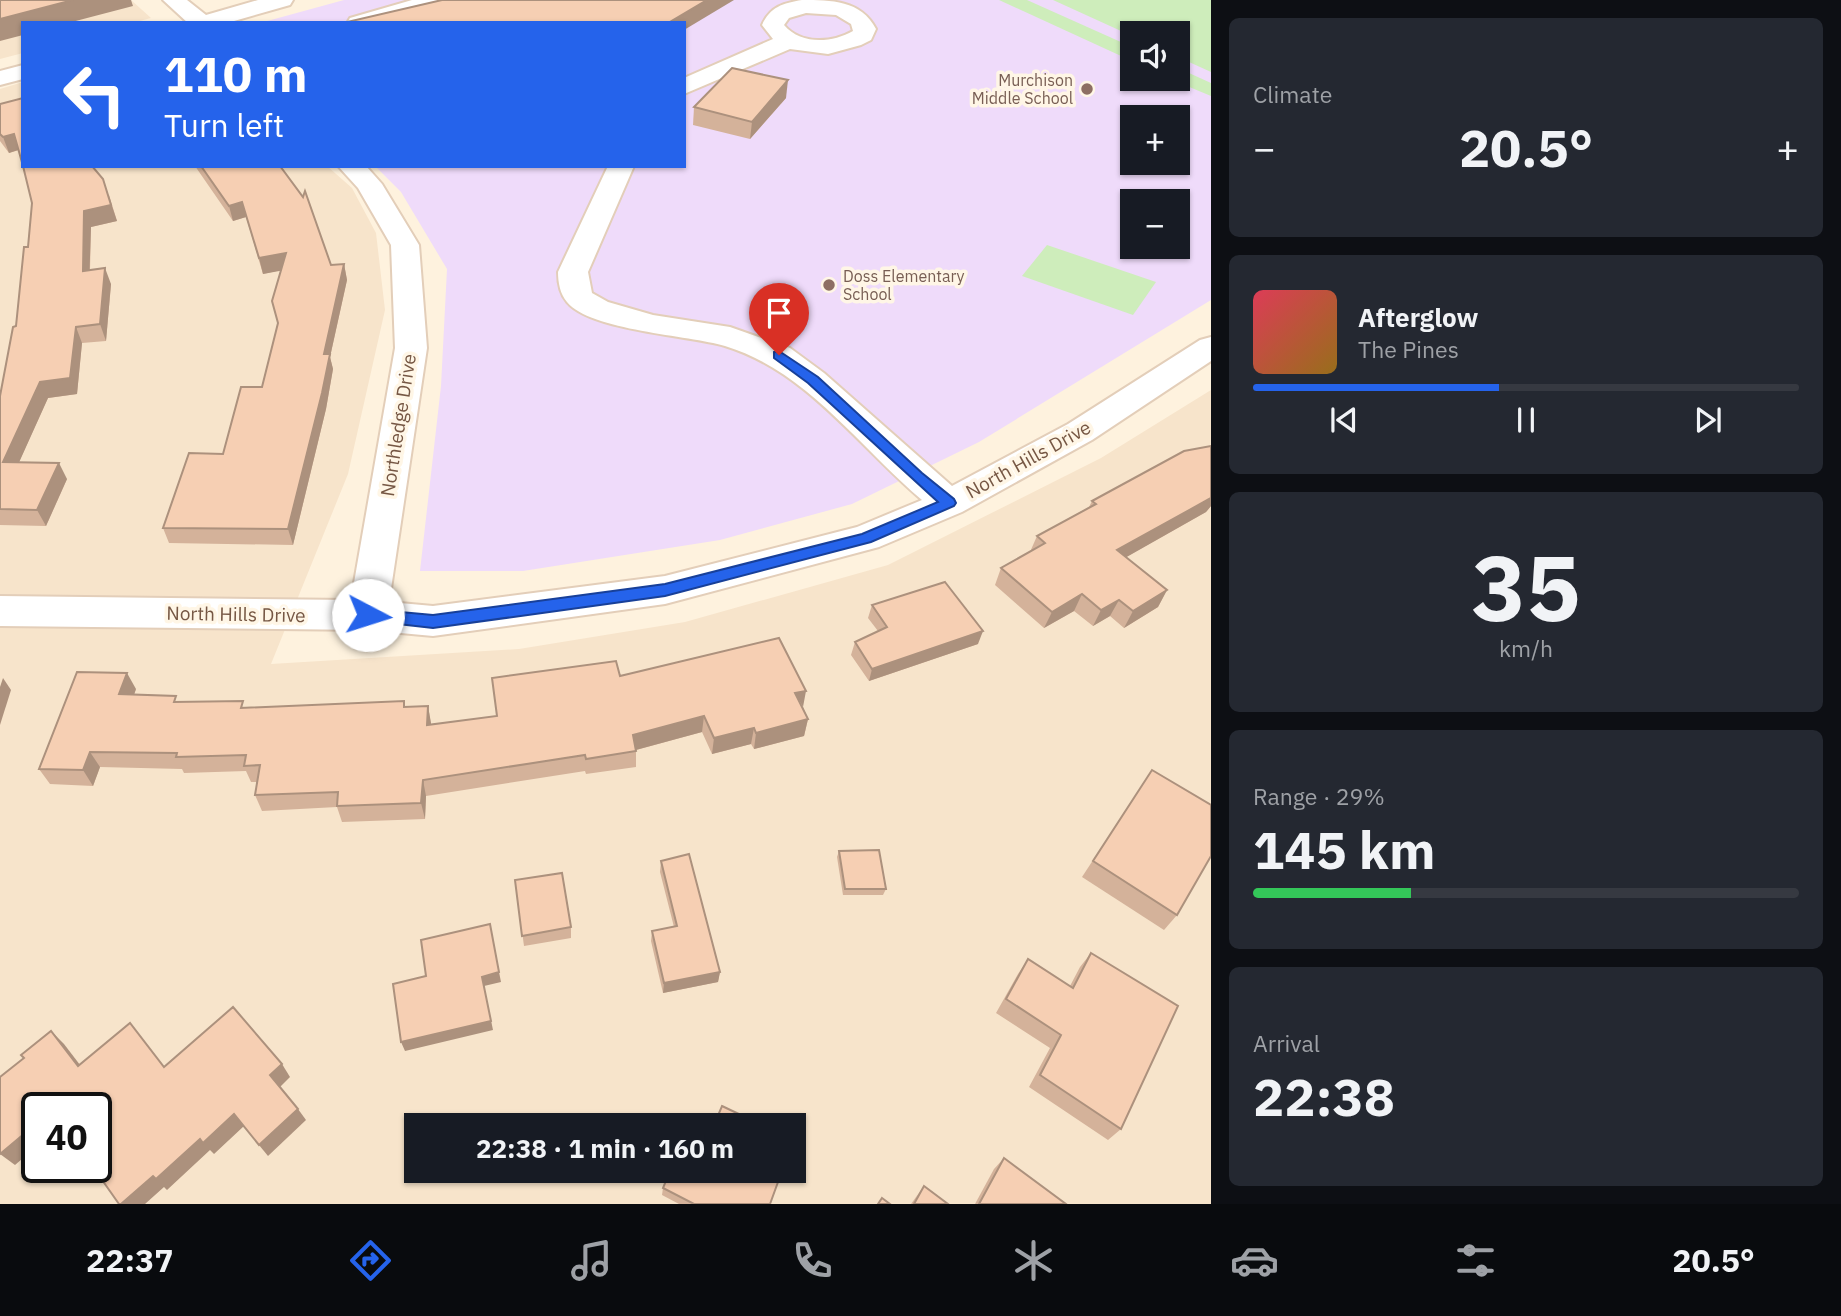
<!DOCTYPE html>
<meta charset="utf-8">
<style>
:root{--surface:#171b24;--page:#242831;--text:#f1f3f6;--muted:#9ea1a6;--line:#363941;--accent:#2563eb}
body{margin:0;font-family:"IBM Plex Sans",sans-serif;background:var(--page);color:var(--text);height:100vh;display:flex;flex-direction:column;font-size:26px;white-space:nowrap}
*{box-sizing:border-box;margin:0}
p{font-size:23px;color:var(--muted)}
.icon{flex:none;width:38px;height:38px;fill:none;stroke:currentColor;stroke-width:2;stroke-linecap:round;stroke-linejoin:round}
.map{position:relative;flex:1;overflow:hidden}
.details{display:flex;flex-direction:column;gap:18px;padding:18px;background:#0d0f14;width:630px}
.details>*{flex:none}
.hud{position:absolute;left:21px;top:21px;width:665px;height:147px;border-radius:0px;box-shadow:0 2px 5px #0004;background:#2563eb;color:#fff;overflow:hidden}
.controls{position:absolute;left:1120px;top:21px;display:grid;gap:14px}
.controls a{display:grid;place-items:center;width:70px;height:70px;border-radius:0px;background:var(--surface);box-shadow:0 2px 5px #0004;font-size:35px}
.speed{position:absolute;left:21px;top:1092px;display:flex;gap:14px;font-size:35px;font-weight:700;text-align:center}
.speed>*{display:grid;place-content:center;width:91px;height:91px;border-radius:50%;background:var(--surface);box-shadow:0 2px 5px #0004;line-height:1}
.speed .limit{border:4px solid #111;border-radius:10px;background:#fff;color:#111}
.pin{position:absolute;display:grid;place-items:center;width:60px;height:60px;color:#fff;margin:-72px -30px;border-radius:50% 50% 50% 0;rotate:-45deg;box-shadow:0 0 7px #0007}
.pin .icon{rotate:45deg}
.me{position:absolute;width:77px;margin:-38px;rotate:95deg;stroke-linejoin:round;filter:drop-shadow(0 0 5px #0008)}
.turn{display:flex;align-items:center;gap:24px;height:147px;padding:0 28px;font-size:32px}
.turn .icon{width:91px;height:91px;stroke-width:2.5}
.turn b{display:block;font-size:49px;line-height:60px}
.big{font-size:52px;font-weight:700;line-height:1.1}
.details .tile{flex:1;display:flex;flex-direction:column;justify-content:center;gap:10px;min-width:0;padding:0 24px;border-radius:10px;background:var(--page)}
.details .dial{align-items:center;gap:0}
.dial b{font-size:91px;line-height:1}
.song{display:flex;align-items:center;gap:21px}
.cover{width:84px;height:84px;border-radius:10px;background:linear-gradient(135deg,hsl(350 70% 55%),hsl(40 70% 35%))}
.played{height:7px;border-radius:4px;background:linear-gradient(90deg,var(--accent) 45%,var(--line) 45%)}
.keys{display:flex;justify-content:space-around;direction:ltr}
.heat{display:flex;justify-content:space-between;align-items:center;font-size:38px;direction:ltr}
.charge{height:10px;border-radius:5px;background:linear-gradient(90deg,#34c759 29%,var(--line) 0)}
.trip{position:absolute;left:404px;top:1113px;width:402px;height:70px;border-radius:0px;background:var(--surface);box-shadow:0 2px 5px #0004;font-weight:700;line-height:70px;text-align:center}
.menu{display:flex;height:112px;justify-content:space-around;align-items:center;background:#090b0e;color:var(--muted)}
.menu .icon{width:49px;height:49px}
.menu .active{color:var(--accent)}
.menu b{font-size:32px;color:var(--text)}
main{display:flex;flex:1;min-height:0}
.map>svg:first-child{display:block}
.residential{fill:#f7e4cb;fill-rule:evenodd}
.education{fill:#efdbfa;fill-rule:evenodd}
.green{fill:#ceedbb}
.lines{fill:none;stroke-linecap:round;stroke-linejoin:round}
.minor-casing{stroke:#e3ceb9;stroke-width:4}
.minor{fill:#fff;fill-rule:evenodd}
.wall{fill:#d4b29a}
.shaded-wall{fill:#ac917d}
.building{fill:#f6cfb3;stroke:#ac917d;stroke-width:2}
.route{fill:#2563eb;stroke:#184099;stroke-width:2}
.education-dot{fill:#8d6e63;stroke:#fff6e6;stroke-width:2.5}
.labels{text-anchor:middle;dominant-baseline:central;stroke-width:7;stroke-linejoin:round;paint-order:stroke}
.far-education-label{font-size:16px;fill:#785e54;stroke:#fff6e6;text-anchor:end}
.street-label{font-size:19px;fill:#765744;stroke:#fff6e6}
</style>
<main>
<div class="map">
<svg width="1211" height="1204" viewBox="0 0 1211 1204">
<rect width="100%" height="100%" fill="#fef2de"/>
<g class="residential">
<path d="M 0,0 L 131,0 L 151,18 L 132,23 L 23,23 L 23,53 L 0,59 Z"/>
<path d="M 23,82 L 23,166 L 327,166 L 352,188 L 376,233 L 385,310 L 348,474 L 271,664 L 519,649 L 685,622 L 888,565 L 1101,458 L 1211,390 L 1211,1204 L 0,1204 L 0,89 ZM 37,1108 L 96,1108 L 96,1167 L 37,1167 ZM 416,1125 L 794,1125 L 794,1171 L 416,1171 Z"/>
</g>
<path class="education" d="M 344,0 L 1211,0 L 1211,300 L 979,442 L 852,504 L 720,540 L 523,571 L 420,571 L 441,386 L 447,269 L 401,192 L 375,166 L 684,166 L 684,23 L 260,23 ZM 1132,33 L 1178,33 L 1178,79 L 1132,79 ZM 1132,117 L 1178,117 L 1178,163 L 1132,163 ZM 1132,201 L 1178,201 L 1178,247 L 1132,247 Z"/>
<g class="green">
<path d="M 999,0 L 1027,0 L 1132,47 L 1132,61 Z"/>
<path d="M 1053,0 L 1211,0 L 1211,72 L 1178,57 L 1178,33 L 1132,33 L 1132,36 Z"/>
<path d="M 1178,68 L 1211,83 L 1211,96 L 1170,79 L 1178,79 Z"/>
<path d="M 1047,245 L 1156,282 L 1133,315 L 1022,276 Z"/>
</g>
<g class="lines">
<g class="minor-casing">
<g id="minor">
<path d="M 163,0 L 187,0 L 206,15 L 258,0 L 293,0 L 290,5 L 227,23 L 188,23 Z"/>
<path d="M 412,0 L 447,0 L 444,5 L 383,23 L 347,23 L 350,18 Z"/>
<path d="M 802,0 C 831,0 861,0 876,29 L 871,40 L 861,45 L 828,54 L 790,49 L 684,94 L 684,78 L 773,39 L 762,25 C 770,7 783,3 802,0 ZM 806,13 L 836,15 L 851,24 L 853,31 C 832,43 801,45 784,25 L 789,18 Z"/>
<path d="M 23,65 L 23,79 L 0,85 L 0,71 Z"/>
<path d="M 338,166 L 366,166 L 382,184 L 419,245 L 427,348 L 389,602 L 433,606 L 665,576 L 857,527 L 922,500 C 859,447 807,371 725,346 C 689,335 591,331 567,302 C 560,294 558,282 558,272 L 608,166 L 634,166 L 588,272 L 592,293 L 608,302 L 653,315 L 730,327 L 790,348 L 824,373 L 952,486 L 1068,424 L 1200,340 L 1211,337 L 1211,361 L 1092,440 L 962,512 L 879,547 L 665,604 L 433,636 L 368,630 L 0,626 L 0,596 L 351,600 L 395,348 L 391,245 L 358,188 Z"/>
</g>
</g>
<use href="#minor" class="minor"/>
</g>
<g class="wall">
<path d="M 786,98 L 750,139 L 693,125 L 694,107 Z"/>
<path d="M 0,104 L 19,150 L 9,153 L 0,141 Z"/>
<path d="M 195,166 L 280,166 L 331,265 L 344,264 L 347,280 L 330,357 L 333,369 L 326,409 L 293,545 L 169,543 L 163,528 L 223,454 L 262,387 L 278,324 L 272,301 L 281,270 L 263,274 L 246,217 L 233,221 Z"/>
<path d="M 109,195 L 117,221 L 91,227 L 90,270 L 111,284 L 106,341 L 82,343 L 77,394 L 48,398 L 19,462 L 67,479 L 46,526 L 0,525 L 0,396 L 16,326 L 28,247 L 32,203 Z"/>
<path d="M 1211,446 L 1211,506 L 1206,512 L 1126,557 L 1167,590 L 1158,607 L 1124,628 L 1110,616 L 1093,626 L 1074,611 L 1044,628 L 995,585 L 1001,568 L 1030,552 L 1037,536 L 1089,507 L 1092,501 Z"/>
<path d="M 872,605 L 978,644 L 869,681 L 851,655 L 855,642 L 878,631 L 868,618 Z"/>
<path d="M 620,676 L 803,707 L 808,719 L 804,736 L 754,749 L 751,744 L 712,754 L 702,732 L 636,750 L 636,767 L 586,774 L 585,771 L 426,796 L 425,819 L 342,822 L 337,807 L 262,811 L 255,795 L 257,782 L 251,782 L 246,771 L 184,773 L 182,769 L 100,767 L 93,786 L 50,784 L 39,769 L 136,689 L 134,695 L 179,702 L 245,707 L 428,706 L 431,725 L 497,716 Z"/>
<path d="M 1152,770 L 1177,915 L 1164,930 L 1082,877 Z"/>
<path d="M 839,851 L 886,889 L 883,895 L 843,895 L 837,857 Z"/>
<path d="M 661,861 L 720,972 L 718,982 L 663,993 L 651,941 L 652,931 L 674,927 L 660,872 Z"/>
<path d="M 515,880 L 571,927 L 571,938 L 524,946 Z"/>
<path d="M 1091,953 L 1121,1129 L 1108,1140 L 1029,1087 L 1050,1048 L 996,1013 L 1018,974 L 1028,959 L 1070,986 L 1080,967 Z"/>
<path d="M 1004,1158 L 1066,1204 L 975,1204 L 994,1169 Z"/>
<path d="M 924,1186 L 948,1204 L 911,1204 Z"/>
<path d="M 663,1188 L 770,1204 L 679,1204 L 662,1195 Z"/>
</g>
<g class="shaded-wall">
<path d="M 73,0 L 131,0 L 133,6 L 68,23 L 23,23 L 23,35 L 0,41 L 0,19 Z"/>
<path d="M 707,0 L 734,0 L 684,30 L 684,23 L 668,23 Z"/>
<path d="M 788,80 L 786,98 L 750,139 L 752,122 Z"/>
<path d="M 14,134 L 21,149 L 9,153 L 3,137 Z"/>
<path d="M 103,179 L 117,221 L 91,227 L 89,287 L 83,271 L 84,211 Z"/>
<path d="M 242,202 L 246,217 L 233,221 L 229,206 Z"/>
<path d="M 286,253 L 290,269 L 263,274 L 259,258 Z"/>
<path d="M 344,264 L 347,280 L 330,357 L 333,369 L 326,409 L 293,545 L 288,529 L 324,354 Z"/>
<path d="M 105,268 L 111,284 L 106,341 L 100,324 Z"/>
<path d="M 76,327 L 82,343 L 77,394 L 48,398 L 12,478 L 3,462 L 40,382 Z"/>
<path d="M 59,463 L 67,479 L 46,526 L 37,510 Z"/>
<path d="M 1211,498 L 1211,506 L 1206,512 L 1109,567 L 1117,550 Z"/>
<path d="M 1167,590 L 1158,607 L 1124,628 L 1133,611 Z"/>
<path d="M 1082,594 L 1074,611 L 1044,628 L 1052,612 Z"/>
<path d="M 1119,600 L 1110,616 L 1093,626 L 1101,610 Z"/>
<path d="M 983,631 L 978,644 L 869,681 L 872,669 Z"/>
<path d="M 127,673 L 136,689 L 128,711 L 119,694 Z"/>
<path d="M 3,678 L 11,690 L 0,725 L 0,687 Z"/>
<path d="M 806,691 L 803,707 L 795,693 Z"/>
<path d="M 428,706 L 431,723 L 430,741 L 427,725 Z"/>
<path d="M 704,716 L 702,732 L 632,751 L 633,735 Z"/>
<path d="M 808,719 L 804,736 L 754,749 L 756,733 Z"/>
<path d="M 754,728 L 751,744 L 712,754 L 714,738 Z"/>
<path d="M 90,752 L 100,767 L 93,786 L 83,770 Z"/>
<path d="M 423,780 L 426,796 L 425,819 L 421,803 Z"/>
<path d="M 499,972 L 501,982 L 484,986 L 493,1030 L 405,1051 L 401,1042 L 482,977 Z"/>
<path d="M 720,972 L 718,982 L 663,993 L 664,983 Z"/>
<path d="M 51,1031 L 64,1044 L 90,1078 L 78,1066 Z"/>
<path d="M 282,1064 L 290,1077 L 279,1088 L 270,1075 Z"/>
<path d="M 298,1109 L 306,1120 L 268,1156 L 259,1145 Z"/>
<path d="M 234,1114 L 244,1126 L 214,1154 L 210,1150 L 167,1190 L 164,1187 L 145,1204 L 121,1204 L 153,1176 L 200,1139 Z"/>
<path d="M 37,1123 L 37,1146 L 15,1165 L 0,1154 Z"/>
</g>
<g class="building">
<path d="M 0,0 L 73,0 L 0,19 Z"/>
<path d="M 442,0 L 707,0 L 668,23 L 348,23 L 347,22 Z"/>
<path d="M 732,68 L 788,80 L 752,122 L 694,107 Z"/>
<path d="M 23,98 L 23,166 L 14,134 L 3,137 L 0,134 L 0,104 Z"/>
<path d="M 23,166 L 92,166 L 103,179 L 111,205 L 84,211 L 83,271 L 105,268 L 100,324 L 76,327 L 70,378 L 40,382 L 3,462 L 59,463 L 37,510 L 0,509 L 0,396 L 13,327 L 16,326 L 24,247 L 28,247 L 32,203 Z"/>
<path d="M 201,166 L 280,166 L 303,197 L 305,191 L 331,265 L 344,264 L 324,354 L 330,354 L 322,393 L 288,529 L 163,528 L 189,453 L 223,454 L 241,387 L 262,387 L 278,323 L 272,301 L 286,253 L 259,258 L 242,202 L 229,206 Z"/>
<path d="M 1211,446 L 1211,498 L 1117,550 L 1167,590 L 1133,611 L 1119,600 L 1101,610 L 1082,594 L 1052,612 L 1001,568 L 1045,543 L 1037,536 L 1096,504 L 1092,501 L 1184,451 Z"/>
<path d="M 945,582 L 983,631 L 872,669 L 855,642 L 887,627 L 872,605 Z"/>
<path d="M 779,638 L 806,691 L 795,693 L 808,719 L 756,733 L 754,728 L 714,738 L 704,716 L 633,735 L 636,751 L 586,759 L 585,755 L 423,780 L 421,803 L 337,806 L 338,792 L 255,795 L 260,765 L 244,766 L 246,755 L 176,757 L 177,753 L 90,752 L 83,770 L 39,769 L 77,672 L 127,673 L 119,694 L 176,696 L 174,702 L 243,701 L 241,708 L 404,701 L 404,707 L 428,706 L 427,725 L 497,716 L 492,678 L 616,661 L 620,676 Z"/>
<path d="M 1152,770 L 1211,805 L 1211,856 L 1177,915 L 1093,861 Z"/>
<path d="M 879,850 L 886,889 L 845,889 L 839,851 Z"/>
<path d="M 689,854 L 720,972 L 664,983 L 652,931 L 677,926 L 661,861 Z"/>
<path d="M 562,873 L 571,927 L 522,936 L 515,880 Z"/>
<path d="M 490,924 L 499,972 L 482,977 L 491,1021 L 401,1042 L 393,984 L 426,976 L 421,940 Z"/>
<path d="M 1091,953 L 1178,1006 L 1121,1129 L 1040,1075 L 1061,1035 L 1006,999 L 1028,959 L 1073,988 Z"/>
<path d="M 233,1007 L 282,1064 L 270,1075 L 298,1109 L 259,1145 L 234,1114 L 203,1143 L 200,1139 L 156,1179 L 153,1176 L 121,1204 L 119,1204 L 93,1167 L 96,1167 L 96,1108 L 37,1108 L 37,1123 L 0,1154 L 0,1077 L 24,1058 L 21,1055 L 51,1031 L 78,1066 L 130,1023 L 164,1067 Z"/>
<path d="M 722,1106 L 762,1125 L 714,1125 Z"/>
<path d="M 692,1119 L 705,1125 L 690,1125 Z"/>
<path d="M 1004,1158 L 1066,1204 L 979,1204 Z"/>
<path d="M 670,1171 L 782,1171 L 770,1204 L 694,1204 L 663,1188 Z"/>
<path d="M 924,1186 L 948,1204 L 914,1204 Z"/>
<path d="M 882,1198 L 890,1204 L 878,1204 Z"/>
</g>
<path class="route" d="M 779,351 L 818,377 L 922,473 L 954,499 L 956,503 L 954,506 L 871,542 L 665,596 L 433,628 L 363,620 L 360,615 L 368,609 L 433,615 L 665,584 L 862,534 L 938,502 L 808,383 L 774,358 L 774,352 Z"/>
<g class="education-dot">
<circle cx="1087" cy="89" r="7"/>
<circle cx="829" cy="285" r="7"/>
</g>
<g class="labels">
<g class="far-education-label">
<text x="1073" y="80">Murchison<tspan x="1073" dy="18">Middle School</tspan></text>
<text x="843" y="276" text-anchor="start">Doss Elementary<tspan x="843" dy="18">School</tspan></text>
</g>
<g class="street-label">
<text transform="translate(398 425) rotate(-81)">Northledge Drive</text>
<text transform="translate(1028 459) rotate(-29)">North Hills Drive</text>
<text transform="translate(236 614) rotate(1)">North Hills Drive</text>
</g>
</g>
</svg>
<div class="controls">
<a><svg class="icon" aria-label="sound" viewBox="0 0 24 24"><path d="M4 9h4l5-4v14l-5-4H4zM17 9q2 3 0 6"/></svg></a>
<a>+</a>
<a>−</a>
</div>
<div class="speed"><div class="limit">40</div></div>
<div class="pin" style="left:779px;top:355px;background:#d93025"><svg class="icon" aria-label="arrive" viewBox="0 0 24 24"><path d="M6 21V4h12l-3 4 3 4H6"/></svg></div>
<svg class="me" style="left:368px;top:615px" viewBox="-20 -20 40 40"><circle r="19" fill="#fff"/><path d="M0-13L10 11 0 6-10 11z" fill="#2563eb"/></svg>
<div class="trip">22:38 · 1 min · 160 m</div>
<div class="hud">
<div class="turn"><svg class="icon" aria-label="left" viewBox="0 0 24 24"><path d="M17 20v-9H6M10 6l-5 5 5 5"/></svg><div><b>110 m</b>Turn left</div></div>
</div>
</div>
<section class="details">
<div class="tile"><p>Climate</p>
<div class="heat"><a>−</a><b class="big">20.5°</b><a>+</a></div>
</div>
<div class="tile">
<div class="song"><i class="cover"></i><div><b>Afterglow</b><p>The Pines</p></div></div>
<div class="played"></div>
<div class="keys"><svg class="icon" aria-label="previous" viewBox="0 0 24 24"><path d="M18 5L8 12l10 7zM5 5v14"/></svg><svg class="icon" aria-label="pause" viewBox="0 0 24 24"><path d="M8 5v14M16 5v14"/></svg><svg class="icon" aria-label="next" viewBox="0 0 24 24"><path d="M6 5l10 7-10 7zM19 5v14"/></svg></div>
</div>
<div class="tile dial"><b>35</b><p>km/h</p></div>
<div class="tile"><p>Range · 29%</p><b class="big">145 km</b><div class="charge"></div></div>
<div class="tile"><p>Arrival</p><b class="big">22:38</b></div>
</section>
</main>
<nav class="menu">
<b>22:37</b>
<svg class="icon active" aria-label="directions" viewBox="0 0 24 24"><path d="M12 3l9 9-9 9-9-9zM9 14v-3h6M13 9l2 2-2 2"/></svg>
<svg class="icon" aria-label="music" viewBox="0 0 24 24"><path d="M9 18V5l10-2v13"/><circle cx="6" cy="18" r="3"/><circle cx="16" cy="16" r="3"/></svg>
<svg class="icon" aria-label="phone" viewBox="0 0 24 24"><path d="M5 4h4l2 5-3 2q2 4 5 5l2-3 5 2v4C11 20 4 13 5 4z"/></svg>
<svg class="icon" aria-label="climate" viewBox="0 0 24 24"><path d="M12 3v18M4 7l16 10M4 17L20 7"/></svg>
<svg class="icon" aria-label="car" viewBox="0 0 24 24"><path d="M5 17H2v-5l4-1 3-4h7l3 4 3 1v5h-3M9 17h6M6 11h13"/><circle cx="7" cy="17" r="2"/><circle cx="17" cy="17" r="2"/></svg>
<svg class="icon" aria-label="filters" viewBox="0 0 24 24"><path d="M4 7h16M4 17h16"/><circle cx="9" cy="7" r="2"/><circle cx="15" cy="17" r="2"/></svg>
<b>20.5°</b>
</nav>
